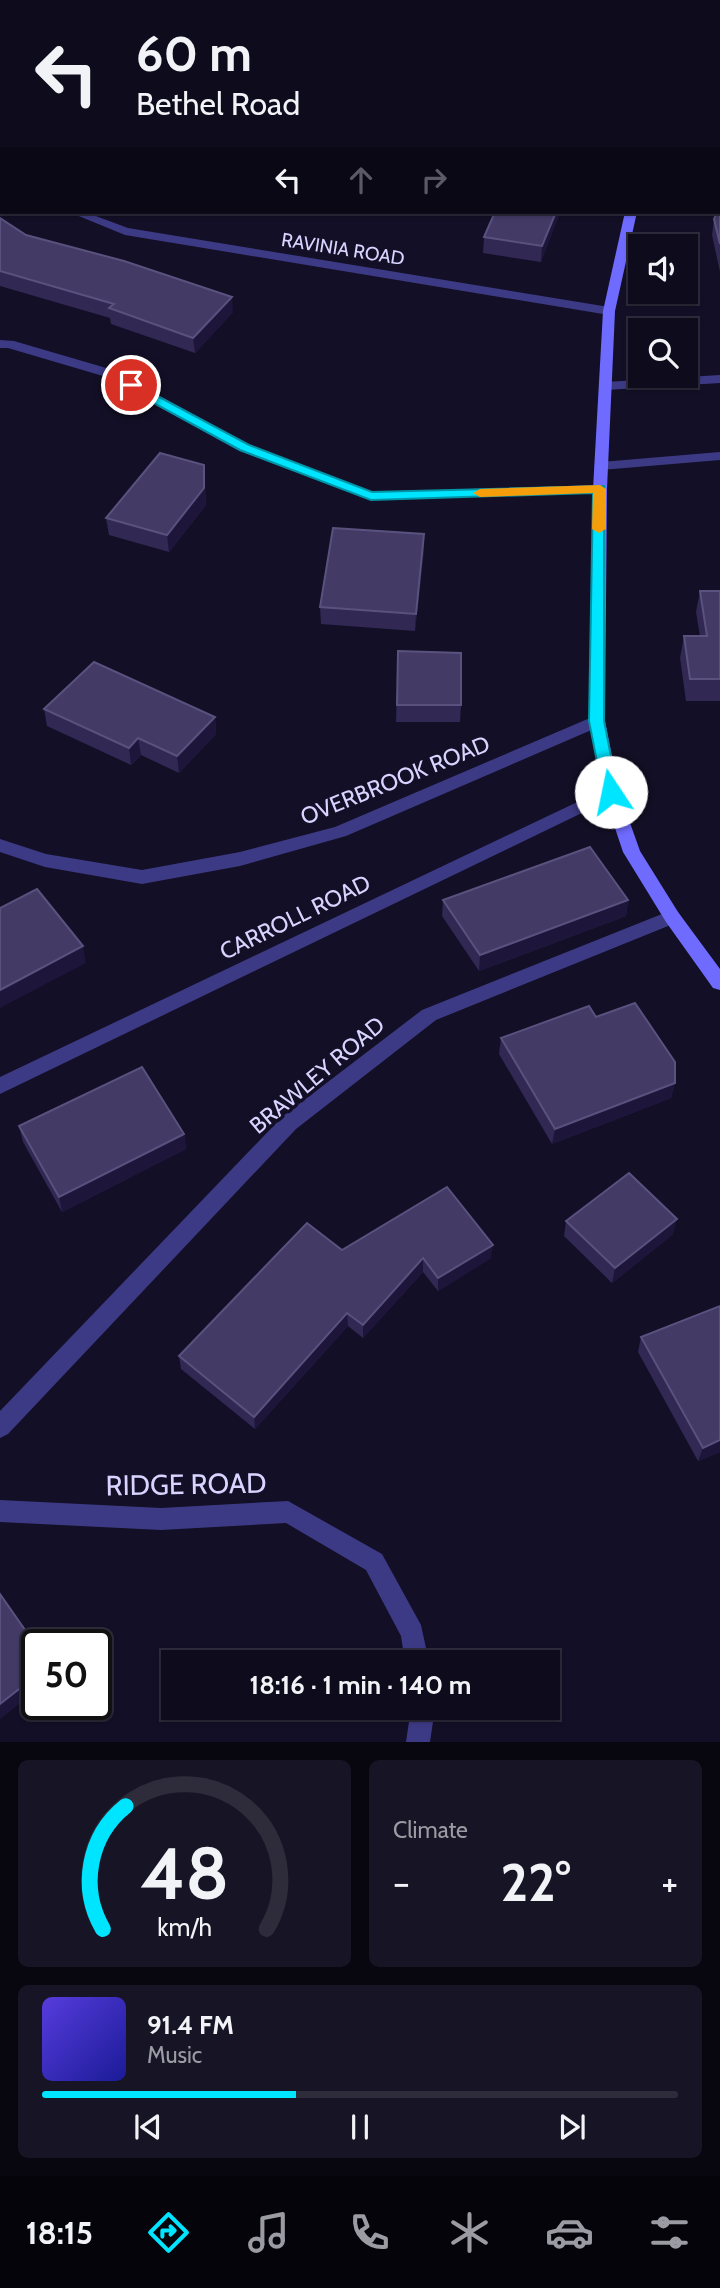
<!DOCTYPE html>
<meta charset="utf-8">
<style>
:root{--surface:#0e0b1c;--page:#171425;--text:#f1f3f6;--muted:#9b9ba3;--line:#2e2b3b;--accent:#00e5ff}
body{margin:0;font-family:Cabin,sans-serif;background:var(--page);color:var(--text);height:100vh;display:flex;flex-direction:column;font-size:26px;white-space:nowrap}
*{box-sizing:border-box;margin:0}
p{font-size:23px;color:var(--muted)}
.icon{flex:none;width:38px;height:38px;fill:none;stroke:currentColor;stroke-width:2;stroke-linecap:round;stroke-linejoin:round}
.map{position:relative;height:1742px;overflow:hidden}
.sheet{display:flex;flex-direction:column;gap:18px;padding:18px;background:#08060f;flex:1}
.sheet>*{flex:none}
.top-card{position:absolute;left:0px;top:0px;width:721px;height:214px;box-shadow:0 2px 5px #0004,0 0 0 2px var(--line);background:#0e0b1c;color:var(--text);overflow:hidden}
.tools{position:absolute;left:628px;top:234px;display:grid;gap:14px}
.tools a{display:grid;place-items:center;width:70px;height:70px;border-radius:0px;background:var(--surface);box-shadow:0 2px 5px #0004,0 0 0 2px var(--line);font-size:35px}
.speed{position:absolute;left:21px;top:1629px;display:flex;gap:14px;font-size:35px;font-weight:700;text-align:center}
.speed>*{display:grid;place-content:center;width:91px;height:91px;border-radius:50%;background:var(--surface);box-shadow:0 2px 5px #0004,0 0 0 2px var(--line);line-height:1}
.speed .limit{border:4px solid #111;border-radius:10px;background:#fff;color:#111}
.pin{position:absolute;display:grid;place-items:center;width:60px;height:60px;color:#fff;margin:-30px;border:4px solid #fff;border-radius:50%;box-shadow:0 2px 7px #0007}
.me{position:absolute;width:77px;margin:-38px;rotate:349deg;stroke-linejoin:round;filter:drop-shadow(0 0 5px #0008)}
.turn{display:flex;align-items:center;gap:24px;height:147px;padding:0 21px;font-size:32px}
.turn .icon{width:91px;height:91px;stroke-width:2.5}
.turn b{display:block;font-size:49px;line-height:60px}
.lanes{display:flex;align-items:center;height:66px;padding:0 21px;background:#0003;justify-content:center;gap:35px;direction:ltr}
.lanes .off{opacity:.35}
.big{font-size:52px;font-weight:700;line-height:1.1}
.sheet .tile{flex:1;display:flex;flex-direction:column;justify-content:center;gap:10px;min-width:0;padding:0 24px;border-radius:10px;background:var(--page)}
.sheet .dial{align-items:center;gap:0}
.dial svg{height:182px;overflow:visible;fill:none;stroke:var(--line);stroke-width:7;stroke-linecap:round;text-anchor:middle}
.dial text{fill:var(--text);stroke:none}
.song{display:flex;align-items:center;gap:21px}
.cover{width:84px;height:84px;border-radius:10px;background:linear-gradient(135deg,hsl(250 70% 55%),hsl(240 70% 35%))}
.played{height:7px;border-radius:4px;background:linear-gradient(90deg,var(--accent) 40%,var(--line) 40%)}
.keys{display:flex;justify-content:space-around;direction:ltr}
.heat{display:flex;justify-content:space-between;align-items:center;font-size:38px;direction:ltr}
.sheet .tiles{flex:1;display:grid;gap:18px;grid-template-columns:1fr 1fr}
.tile:last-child{grid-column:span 2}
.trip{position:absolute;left:161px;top:1650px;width:399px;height:70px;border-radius:0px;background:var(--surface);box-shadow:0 2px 5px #0004,0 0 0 2px var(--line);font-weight:700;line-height:70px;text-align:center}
.menu{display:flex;height:112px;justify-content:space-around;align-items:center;background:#06040b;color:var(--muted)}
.menu .icon{width:49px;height:49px}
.menu .current{color:var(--accent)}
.menu b{font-size:32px;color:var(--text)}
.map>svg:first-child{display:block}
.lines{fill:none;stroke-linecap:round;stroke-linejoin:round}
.service{fill:#3d3a85;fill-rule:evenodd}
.minor{fill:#3d3a85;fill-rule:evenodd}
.secondary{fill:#6f6bff;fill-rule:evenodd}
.wall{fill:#312854}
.shaded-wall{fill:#1d163a}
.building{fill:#433a66;stroke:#5a527e;stroke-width:2}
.route{fill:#00e5ff;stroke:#0095a6;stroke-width:2}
.slow{fill:#f59e0b}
.labels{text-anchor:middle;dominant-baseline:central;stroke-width:7;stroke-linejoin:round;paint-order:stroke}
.far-street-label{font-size:19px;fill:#d9d4ff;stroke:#130f26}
.street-label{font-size:23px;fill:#d9d4ff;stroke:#130f26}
.near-street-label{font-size:28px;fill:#d9d4ff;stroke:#130f26}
</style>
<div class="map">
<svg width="720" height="1742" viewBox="0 0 720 1742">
<rect width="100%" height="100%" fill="#130f26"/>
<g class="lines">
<g class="service">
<path d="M 720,375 L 720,383 L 606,390 L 599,386 L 606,382 Z"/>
<path d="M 720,452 L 720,460 L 601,470 L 594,466 L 601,462 Z"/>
</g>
<g class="minor">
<path d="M 130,0 L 141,0 L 129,2 Z"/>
<rect x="0" y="181" width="2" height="8"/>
<path d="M 69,212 L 85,212 L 128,228 L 609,307 L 615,311 L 609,315 L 125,235 Z"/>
<path d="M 0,340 L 14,341 L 113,370 L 249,445 L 372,492 L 600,485 L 607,489 L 600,493 L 371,500 L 239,451 L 103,376 L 8,348 L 0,348 Z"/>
<path d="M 597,715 L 605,721 L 603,725 L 346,836 L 240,866 L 142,884 L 45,867 L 0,852 L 0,839 L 46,854 L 142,870 L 240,852 L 335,827 Z"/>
<path d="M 611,786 L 619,792 L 617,796 L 0,1094 L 0,1077 Z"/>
<path d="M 672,910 L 678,912 L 681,917 L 678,922 L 436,1020 L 296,1129 L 8,1434 L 0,1438 L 0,1411 L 282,1117 L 422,1010 Z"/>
<path d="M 0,1500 L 161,1508 L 288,1501 L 382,1554 L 421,1625 L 429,1662 L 405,1662 L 401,1636 L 366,1570 L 286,1523 L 161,1530 L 0,1522 Z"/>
<path d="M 411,1708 L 435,1708 L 430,1742 L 406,1742 Z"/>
</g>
<g class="secondary">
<rect x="719" y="72" width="1" height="6"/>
<path d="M 625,212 L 637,212 L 615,311 L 607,489 L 605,721 L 619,792 L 640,851 L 678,912 L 720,969 L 720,990 L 713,988 L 666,922 L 623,852 L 603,792 L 589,721 L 593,489 L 603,311 Z"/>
</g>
</g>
<g class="wall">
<path d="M 720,201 L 720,272 L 712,235 L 714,219 Z"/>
<path d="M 495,212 L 560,212 L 541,262 L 483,253 L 484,237 Z"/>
<path d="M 0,218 L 26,235 L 233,312 L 195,353 L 111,324 L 110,318 L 0,286 Z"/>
<path d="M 204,465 L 206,505 L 169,552 L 109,535 L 106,518 Z"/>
<path d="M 424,534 L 424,550 L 415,631 L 321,624 L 320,607 Z"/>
<path d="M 700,591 L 720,591 L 720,701 L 686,701 L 680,658 L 684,636 L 700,636 L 696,612 Z"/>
<path d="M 398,651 L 461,705 L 460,722 L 396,722 Z"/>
<path d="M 44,709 L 215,717 L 216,734 L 179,773 L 141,755 L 131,765 L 47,726 Z"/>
<path d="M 443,900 L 628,900 L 626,916 L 479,971 L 442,916 Z"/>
<path d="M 596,1017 L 675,1083 L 671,1098 L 552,1144 L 499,1054 L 501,1038 Z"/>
<path d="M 19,1126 L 184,1134 L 186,1149 L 62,1212 L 23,1142 Z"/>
<path d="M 566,1221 L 673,1234 L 612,1283 L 564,1236 Z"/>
<path d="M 342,1250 L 491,1258 L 438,1291 L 423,1272 L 363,1338 L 348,1326 L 255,1429 L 181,1369 L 179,1356 Z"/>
<path d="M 720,1306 L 720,1452 L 698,1461 L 638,1352 L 641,1337 Z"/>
</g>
<g class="shaded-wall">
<path d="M 690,0 L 705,0 L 703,2 L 688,2 Z"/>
<path d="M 556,212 L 560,212 L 560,213 L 541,262 L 542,246 Z"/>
<path d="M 232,297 L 233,312 L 195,353 L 193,338 Z"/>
<path d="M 204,465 L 206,505 L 169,552 L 167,535 Z"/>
<path d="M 424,534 L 424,550 L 415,631 L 416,614 Z"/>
<path d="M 215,717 L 216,734 L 179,773 L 177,756 Z"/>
<path d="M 138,738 L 141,755 L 131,765 L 129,748 Z"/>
<path d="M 628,900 L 626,916 L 479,971 L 480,955 Z"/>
<path d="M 83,946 L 86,963 L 0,1008 L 0,990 Z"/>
<path d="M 675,1083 L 671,1098 L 552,1144 L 555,1129 Z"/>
<path d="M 184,1134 L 186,1149 L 62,1212 L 59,1197 Z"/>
<path d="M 677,1219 L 673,1234 L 612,1283 L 615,1268 Z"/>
<path d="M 493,1245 L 491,1258 L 438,1291 L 438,1278 Z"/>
<path d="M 423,1258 L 423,1272 L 363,1338 L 363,1325 Z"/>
<path d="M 347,1313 L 348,1326 L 255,1429 L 254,1417 Z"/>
<path d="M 720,1440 L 720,1452 L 698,1461 L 703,1448 Z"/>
<path d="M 37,1675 L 37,1690 L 0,1719 L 0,1704 Z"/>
</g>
<g class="building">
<path d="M 230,0 L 306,0 L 304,2 L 227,2 Z"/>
<path d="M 619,0 L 690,0 L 688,2 L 615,2 Z"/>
<path d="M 720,201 L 720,244 L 714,219 L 717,212 L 719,212 Z"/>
<path d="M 495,212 L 556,212 L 542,246 L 484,237 Z"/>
<path d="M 0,218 L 26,235 L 124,261 L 232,297 L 193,338 L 109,308 L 114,304 L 0,271 Z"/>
<path d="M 160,453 L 204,465 L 204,488 L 167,535 L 106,518 Z"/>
<path d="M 333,528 L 424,534 L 416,614 L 320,607 Z"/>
<path d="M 700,591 L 720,591 L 720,679 L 690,679 L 684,636 L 707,636 Z"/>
<path d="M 398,651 L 461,653 L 461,705 L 397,705 Z"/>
<path d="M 94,662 L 215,717 L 177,756 L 138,738 L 129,748 L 44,709 Z"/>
<path d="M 590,847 L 628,900 L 480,955 L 443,900 Z"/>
<path d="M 37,889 L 83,946 L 0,990 L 0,908 Z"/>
<path d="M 635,1003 L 675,1062 L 675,1083 L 555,1129 L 501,1038 L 589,1006 L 596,1017 Z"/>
<path d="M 142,1067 L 184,1134 L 59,1197 L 19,1126 Z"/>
<path d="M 629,1173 L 677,1219 L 615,1268 L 566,1221 Z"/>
<path d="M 447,1187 L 493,1245 L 438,1278 L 423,1258 L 363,1325 L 347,1313 L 254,1417 L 179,1356 L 307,1223 L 342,1250 Z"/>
<path d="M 720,1306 L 720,1440 L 703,1448 L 641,1337 Z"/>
<path d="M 0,1594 L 37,1647 L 37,1675 L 0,1704 Z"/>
</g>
<path class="route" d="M 131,382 L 249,445 L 372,492 L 604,486 L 604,721 L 618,792 L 616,796 L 611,798 L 603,792 L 589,721 L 593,493 L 371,500 L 240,450 L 126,388 L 126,383 Z"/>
<path class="slow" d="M 600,485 L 606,489 L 606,529 L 599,533 L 592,529 L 593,493 L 480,497 L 473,493 L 480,489 Z"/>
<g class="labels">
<g class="far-street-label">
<text transform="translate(343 249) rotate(9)">RAVINIA ROAD</text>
</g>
<g class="street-label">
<text transform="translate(395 780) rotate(-22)">OVERBROOK ROAD</text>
<text transform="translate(295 917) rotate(-26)">CARROLL ROAD</text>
<text transform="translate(317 1075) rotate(-40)">BRAWLEY ROAD</text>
</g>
<g class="near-street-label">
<text transform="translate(186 1484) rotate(-1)">RIDGE ROAD</text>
</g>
</g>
</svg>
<div class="tools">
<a><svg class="icon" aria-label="sound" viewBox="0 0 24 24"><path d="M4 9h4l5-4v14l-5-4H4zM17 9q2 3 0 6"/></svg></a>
<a><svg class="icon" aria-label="search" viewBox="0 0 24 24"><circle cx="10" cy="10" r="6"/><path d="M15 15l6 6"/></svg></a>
</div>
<div class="speed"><div class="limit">50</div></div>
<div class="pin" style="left:131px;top:385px;background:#d93025"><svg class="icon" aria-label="arrive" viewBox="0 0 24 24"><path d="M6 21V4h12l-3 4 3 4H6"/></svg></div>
<svg class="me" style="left:611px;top:792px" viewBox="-20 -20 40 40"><circle r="19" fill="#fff"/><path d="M0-13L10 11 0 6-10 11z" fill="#00e5ff"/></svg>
<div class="trip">18:16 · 1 min · 140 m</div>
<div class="top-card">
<div class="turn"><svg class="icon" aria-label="left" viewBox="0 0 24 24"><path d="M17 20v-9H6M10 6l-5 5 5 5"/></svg><div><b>60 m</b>Bethel Road</div></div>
<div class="lanes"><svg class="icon" aria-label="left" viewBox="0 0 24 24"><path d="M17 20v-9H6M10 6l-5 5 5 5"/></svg><svg class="icon off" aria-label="ahead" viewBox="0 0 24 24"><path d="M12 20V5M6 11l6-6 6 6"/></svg><svg class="icon off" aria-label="right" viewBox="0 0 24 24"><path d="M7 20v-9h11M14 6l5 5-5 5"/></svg></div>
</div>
</div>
<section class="sheet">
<div class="tiles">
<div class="tile dial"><svg viewBox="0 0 100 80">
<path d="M14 69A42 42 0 1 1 86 69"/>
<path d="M14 69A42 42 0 0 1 24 15" stroke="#00e5ff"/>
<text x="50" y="56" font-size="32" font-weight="700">48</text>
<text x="50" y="72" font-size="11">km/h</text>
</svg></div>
<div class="tile"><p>Climate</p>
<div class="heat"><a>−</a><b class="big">22°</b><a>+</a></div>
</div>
<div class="tile">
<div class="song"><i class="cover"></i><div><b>91.4 FM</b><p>Music</p></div></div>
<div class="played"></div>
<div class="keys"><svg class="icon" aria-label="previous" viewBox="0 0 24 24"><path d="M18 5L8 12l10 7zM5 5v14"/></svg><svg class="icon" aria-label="pause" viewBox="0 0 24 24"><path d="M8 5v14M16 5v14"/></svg><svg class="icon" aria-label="next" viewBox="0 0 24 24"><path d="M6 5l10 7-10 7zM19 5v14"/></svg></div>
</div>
</div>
</section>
<nav class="menu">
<b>18:15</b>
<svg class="icon current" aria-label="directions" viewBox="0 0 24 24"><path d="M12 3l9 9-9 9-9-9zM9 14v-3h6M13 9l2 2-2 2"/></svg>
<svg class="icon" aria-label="music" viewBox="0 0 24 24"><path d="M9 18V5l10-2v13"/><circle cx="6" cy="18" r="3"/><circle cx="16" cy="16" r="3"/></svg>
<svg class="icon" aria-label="phone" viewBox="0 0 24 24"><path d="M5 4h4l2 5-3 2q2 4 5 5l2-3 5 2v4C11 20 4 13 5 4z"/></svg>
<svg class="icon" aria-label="climate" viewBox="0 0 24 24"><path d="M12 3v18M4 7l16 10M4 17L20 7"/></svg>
<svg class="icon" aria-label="car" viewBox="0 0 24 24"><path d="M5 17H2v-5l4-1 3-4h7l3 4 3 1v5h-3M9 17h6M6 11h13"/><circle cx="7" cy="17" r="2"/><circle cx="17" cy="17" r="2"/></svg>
<svg class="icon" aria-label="filters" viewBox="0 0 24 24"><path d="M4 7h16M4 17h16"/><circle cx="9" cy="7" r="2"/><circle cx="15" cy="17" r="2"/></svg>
</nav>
